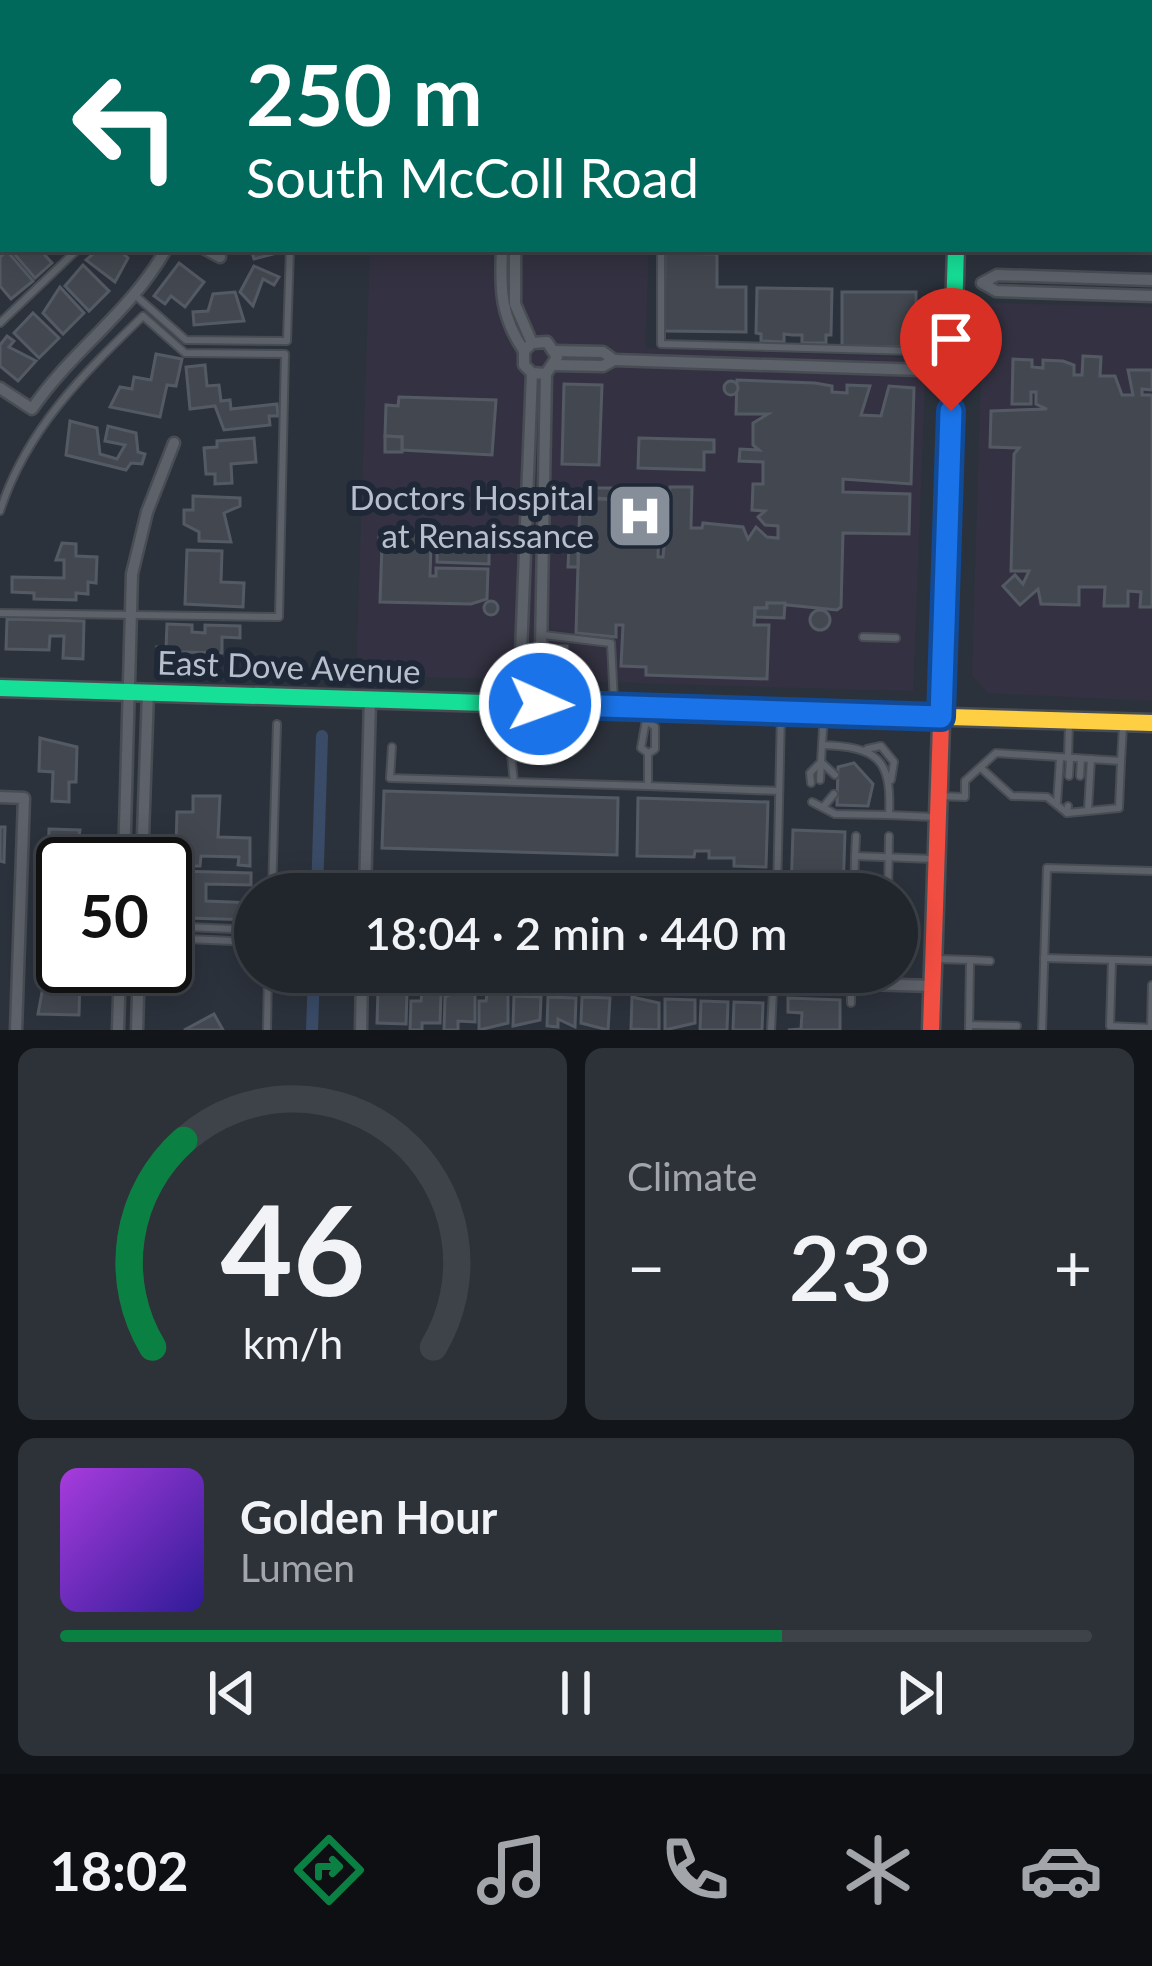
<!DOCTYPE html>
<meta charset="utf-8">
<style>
:root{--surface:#21262d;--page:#2d3239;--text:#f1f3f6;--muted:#a2a5aa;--line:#3e4349;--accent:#0b8043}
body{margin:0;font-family:Lato,sans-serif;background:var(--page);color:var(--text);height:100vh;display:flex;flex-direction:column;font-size:45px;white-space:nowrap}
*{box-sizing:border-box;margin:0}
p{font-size:39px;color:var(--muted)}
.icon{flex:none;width:66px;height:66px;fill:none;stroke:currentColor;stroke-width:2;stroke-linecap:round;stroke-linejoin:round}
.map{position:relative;height:1030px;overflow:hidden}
.details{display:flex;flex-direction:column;gap:18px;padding:18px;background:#121519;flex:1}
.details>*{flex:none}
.hud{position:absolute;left:0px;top:0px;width:1152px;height:252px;box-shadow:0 6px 30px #0003,0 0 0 3px var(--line);background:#00695c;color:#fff;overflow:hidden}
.speed{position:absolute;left:36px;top:837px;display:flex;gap:24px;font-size:60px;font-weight:700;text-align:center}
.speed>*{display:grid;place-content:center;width:156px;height:156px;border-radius:50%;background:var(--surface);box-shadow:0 6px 30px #0003,0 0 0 3px var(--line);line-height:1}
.speed .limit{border:6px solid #111;border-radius:18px;background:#fff;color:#111}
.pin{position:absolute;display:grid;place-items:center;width:102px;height:102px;color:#fff;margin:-123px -51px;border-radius:50% 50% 50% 0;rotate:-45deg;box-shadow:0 0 12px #0007}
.pin .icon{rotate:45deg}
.me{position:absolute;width:132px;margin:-66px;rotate:92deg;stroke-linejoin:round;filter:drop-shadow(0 0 9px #0008)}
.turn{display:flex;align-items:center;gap:42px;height:252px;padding:0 48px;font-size:54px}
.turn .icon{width:156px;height:156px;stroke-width:2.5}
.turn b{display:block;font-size:84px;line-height:102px}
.big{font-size:90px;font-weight:600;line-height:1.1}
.details .tile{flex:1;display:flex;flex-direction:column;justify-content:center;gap:18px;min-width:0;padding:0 42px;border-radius:18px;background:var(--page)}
.details .dial{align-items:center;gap:0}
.dial svg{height:312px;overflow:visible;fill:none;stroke:var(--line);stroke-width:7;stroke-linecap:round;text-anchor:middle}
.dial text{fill:var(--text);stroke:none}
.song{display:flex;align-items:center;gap:36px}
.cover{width:144px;height:144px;border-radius:18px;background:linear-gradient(135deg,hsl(280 70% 55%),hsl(250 70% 35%))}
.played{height:12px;border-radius:6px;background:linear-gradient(90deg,var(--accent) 70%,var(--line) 70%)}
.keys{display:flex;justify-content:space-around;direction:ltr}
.heat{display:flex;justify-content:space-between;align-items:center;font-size:66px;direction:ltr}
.details .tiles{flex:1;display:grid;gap:18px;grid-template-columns:1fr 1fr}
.tile:last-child{grid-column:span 2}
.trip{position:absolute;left:234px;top:873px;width:684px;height:120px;border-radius:60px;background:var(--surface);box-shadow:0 6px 30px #0003,0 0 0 3px var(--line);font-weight:600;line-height:120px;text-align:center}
.dock{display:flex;height:192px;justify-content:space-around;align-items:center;background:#0d0f12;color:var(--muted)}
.dock .icon{width:84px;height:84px}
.dock .active{color:var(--accent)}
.dock b{font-size:54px;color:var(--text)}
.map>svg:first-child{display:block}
.medical{fill:#343242}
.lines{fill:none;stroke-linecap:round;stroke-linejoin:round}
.canal{stroke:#3a4b67;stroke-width:12}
.building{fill:#434850;stroke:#545a63;stroke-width:3}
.lane-casing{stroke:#484d54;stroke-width:10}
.street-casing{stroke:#484d54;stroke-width:15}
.fast-casing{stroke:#484d54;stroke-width:21}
.slow-casing{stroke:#484d54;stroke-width:21}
.jam-casing{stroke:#484d54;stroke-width:21}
.lane{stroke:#5d6169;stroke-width:6}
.street{stroke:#5d6169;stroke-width:10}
.fast{stroke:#16e098;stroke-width:16}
.slow{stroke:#ffcf43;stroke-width:16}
.jam{stroke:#f24e42;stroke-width:16}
.route-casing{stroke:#114b97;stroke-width:30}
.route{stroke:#1a73e8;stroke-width:21}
.labels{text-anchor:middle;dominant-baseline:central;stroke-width:12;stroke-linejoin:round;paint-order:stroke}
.poi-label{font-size:33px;fill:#b7bfcc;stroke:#1f2837;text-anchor:end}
.street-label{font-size:33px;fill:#b7bfcc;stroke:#1f2837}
</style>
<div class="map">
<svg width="1152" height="1030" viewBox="0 0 1152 1030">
<rect width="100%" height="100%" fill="#2c323c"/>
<g class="medical">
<path d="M 370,249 L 649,249 L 645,348 L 926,358 L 913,691 L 356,675 Z"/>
<path d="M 983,303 L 1152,307 L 1152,701 L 988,693 L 972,675 Z"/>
</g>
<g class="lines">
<g class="canal">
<path d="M 317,894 L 322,736"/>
<path d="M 312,1030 L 314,972"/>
</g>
</g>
<g class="building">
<path d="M 10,249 L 48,249 L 43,253 L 52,263 L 35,278 Z"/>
<path d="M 118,249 L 128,258 L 115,282 L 86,260 L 99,249 Z"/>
<path d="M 251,249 L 280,249 L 281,252 L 254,259 Z"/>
<path d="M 7,251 L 33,281 L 11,299 L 0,286 L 0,257 Z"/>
<path d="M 665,253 L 717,254 L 717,287 L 746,287 L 746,332 L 664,331 Z"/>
<path d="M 179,263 L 204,282 L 185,307 L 171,296 L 165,304 L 154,296 Z"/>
<path d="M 83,265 L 109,291 L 89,311 L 65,286 Z"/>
<path d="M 254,266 L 279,277 L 274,285 L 263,279 L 253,306 L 240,292 Z"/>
<path d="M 60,287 L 84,313 L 63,334 L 43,313 Z"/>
<path d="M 757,288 L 832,289 L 831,335 L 826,335 L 826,343 L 802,343 L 802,335 L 792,335 L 784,334 L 784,342 L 761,341 L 761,334 L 756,333 Z"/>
<path d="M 235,292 L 244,321 L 194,325 L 193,312 L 208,311 L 213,294 Z"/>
<path d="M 842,292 L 916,292 L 916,347 L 842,346 Z"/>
<path d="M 33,313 L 59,338 L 39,358 L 14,333 Z"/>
<path d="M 7,336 L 14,341 L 9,347 L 36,361 L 18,381 L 0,366 L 0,345 Z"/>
<path d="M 156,354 L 182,359 L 176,386 L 167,385 L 160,417 L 110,407 L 120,387 L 132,389 L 134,377 L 151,380 Z"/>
<path d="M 1083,356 L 1101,357 L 1100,376 L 1115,376 L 1122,395 L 1133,395 L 1128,370 L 1152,370 L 1152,390 L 1142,389 L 1142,395 L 1152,395 L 1152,607 L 1140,607 L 1141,592 L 1128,591 L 1128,606 L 1104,606 L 1105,587 L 1079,587 L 1079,605 L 1041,604 L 1038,589 L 1020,605 L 1003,586 L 1015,575 L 1023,584 L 1029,571 L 1011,571 L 1014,454 L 1019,448 L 990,447 L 991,411 L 1047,409 L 1036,404 L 1036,392 L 1031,392 L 1031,404 L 1012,404 L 1013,359 L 1032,360 L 1032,367 L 1043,368 L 1043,360 L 1063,361 L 1074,365 L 1074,375 L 1082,375 Z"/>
<path d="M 205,365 L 207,386 L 219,385 L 221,401 L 230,400 L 231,409 L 277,404 L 278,416 L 269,416 L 270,425 L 224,430 L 215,406 L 190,409 L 186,367 Z"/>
<path d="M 737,380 L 815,383 L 832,386 L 832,392 L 847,393 L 847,385 L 870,386 L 861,415 L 881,416 L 889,386 L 914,388 L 911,484 L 843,479 L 843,492 L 910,494 L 909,534 L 843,533 L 841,607 L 837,610 L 767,603 L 767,608 L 755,608 L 754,625 L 769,625 L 767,679 L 646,675 L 646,667 L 621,666 L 623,625 L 616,625 L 616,637 L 576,633 L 580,498 L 635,501 L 635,486 L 660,486 L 658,557 L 663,557 L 670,487 L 692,487 L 691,528 L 702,528 L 703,523 L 743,527 L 748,539 L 756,527 L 767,537 L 778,538 L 778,526 L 765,525 L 758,517 L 765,511 L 752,510 L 753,484 L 763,484 L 763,462 L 739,461 L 740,449 L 759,450 L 753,445 L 753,423 L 768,414 L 736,414 Z"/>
<circle cx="731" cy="388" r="7"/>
<path d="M 564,384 L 602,385 L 599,465 L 562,464 Z"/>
<path d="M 399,397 L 496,400 L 492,455 L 402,450 L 402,437 L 385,436 L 386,405 L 398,406 Z"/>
<path d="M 70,421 L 97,428 L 100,454 L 117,459 L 125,445 L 105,441 L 108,426 L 136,433 L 138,452 L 145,454 L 142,464 L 131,463 L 126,470 L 66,455 Z"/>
<path d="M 385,436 L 402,437 L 402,452 L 385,452 Z"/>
<path d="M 254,438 L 256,462 L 231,464 L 232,483 L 215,484 L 215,474 L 206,474 L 204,448 L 217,447 L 217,441 Z"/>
<path d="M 639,438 L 714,440 L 714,452 L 704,452 L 704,470 L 638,468 Z"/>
<path d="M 596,488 L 611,488 L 611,499 L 596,498 Z"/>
<path d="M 193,496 L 240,498 L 240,506 L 224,513 L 231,542 L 199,541 L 199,532 L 184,524 L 184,510 L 193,510 Z"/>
<path d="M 379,533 L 430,535 L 429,545 L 379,544 Z"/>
<path d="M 437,540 L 489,541 L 489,564 L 437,562 Z"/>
<path d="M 62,543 L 76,544 L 76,556 L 97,557 L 96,583 L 88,582 L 88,594 L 76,593 L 76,600 L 34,599 L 34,593 L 12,592 L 12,577 L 64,578 L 64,560 L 56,560 Z"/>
<path d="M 382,544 L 431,545 L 430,576 L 436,576 L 436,568 L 488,569 L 487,599 L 471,604 L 380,602 Z"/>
<path d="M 569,545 L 578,545 L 578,567 L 568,567 Z"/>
<path d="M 187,550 L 222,551 L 221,582 L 244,583 L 243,607 L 185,604 Z"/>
<circle cx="491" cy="608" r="7"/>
<path d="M 767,603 L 785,603 L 784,618 L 755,617 L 755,608 L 767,608 Z"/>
<circle cx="820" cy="620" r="10"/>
<path d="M 7,619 L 84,621 L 83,659 L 63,658 L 64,636 L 50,636 L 49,650 L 6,649 Z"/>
<path d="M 167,624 L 192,625 L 192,632 L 205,633 L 205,625 L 240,626 L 240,638 L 222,637 L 222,653 L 184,652 L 184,664 L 157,663 L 157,647 L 166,648 Z"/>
<path d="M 549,646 L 567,646 L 567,654 L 559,653 L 558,664 L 548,664 Z"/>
<path d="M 40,738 L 77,747 L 76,782 L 69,782 L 69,802 L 52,801 L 53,772 L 39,771 Z"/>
<path d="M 854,763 L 873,784 L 868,806 L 837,805 L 838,767 Z"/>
<path d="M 384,791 L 618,798 L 617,855 L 382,848 Z"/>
<path d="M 193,796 L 220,796 L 218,837 L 250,838 L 250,866 L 238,865 L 239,857 L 201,856 L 200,866 L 189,866 L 190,846 L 176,846 L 177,812 L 193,812 Z"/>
<path d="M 638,798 L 768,802 L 766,867 L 734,866 L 734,858 L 709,858 L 709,851 L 695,851 L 694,857 L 637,856 Z"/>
<path d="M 0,827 L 5,827 L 4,862 L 0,861 Z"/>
<path d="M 49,829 L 80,830 L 75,859 L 83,864 L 63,864 L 60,872 L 61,863 L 48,862 Z"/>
<path d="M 793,830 L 845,832 L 843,894 L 791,894 Z"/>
<path d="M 177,871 L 251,873 L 251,885 L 206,884 L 206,901 L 254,903 L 254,920 L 187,918 L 187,909 L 170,909 Z"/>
<path d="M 50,891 L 63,892 L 63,922 L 42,921 Z"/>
<path d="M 44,931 L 63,932 L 63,966 L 79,966 L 79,970 L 43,969 Z"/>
<path d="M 45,976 L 80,977 L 79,1015 L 38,1014 Z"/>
<path d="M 378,991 L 407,992 L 406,1024 L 377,1023 Z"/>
<path d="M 422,992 L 441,993 L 440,1023 L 422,1023 L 422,1030 L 410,1030 L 411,1001 L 421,1001 Z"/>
<path d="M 454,993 L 475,993 L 475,1022 L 458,1021 L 458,1030 L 444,1030 L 445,997 Z"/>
<path d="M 487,994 L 508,994 L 508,1023 L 479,1030 L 479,1001 L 486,1001 Z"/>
<path d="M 514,996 L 541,997 L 540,1020 L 513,1026 Z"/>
<path d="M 548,997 L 576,998 L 575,1027 L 558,1019 L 558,1027 L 547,1026 Z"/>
<path d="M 582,997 L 610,998 L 608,1030 L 581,1023 Z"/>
<path d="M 632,997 L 659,1003 L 659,1030 L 631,1029 Z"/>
<path d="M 788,998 L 840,1000 L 840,1030 L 788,1030 L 801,1029 L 802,1013 L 788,1012 Z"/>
<path d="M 665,999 L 695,1000 L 695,1023 L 665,1030 Z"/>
<path d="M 701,1001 L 728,1002 L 727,1030 L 700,1030 Z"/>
<path d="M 734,1002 L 763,1003 L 762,1030 L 733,1030 Z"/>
<path d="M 214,1014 L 223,1030 L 184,1030 L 188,1028 Z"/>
</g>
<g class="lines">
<g class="lane-casing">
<g id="lane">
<path d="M 45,0 L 45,3"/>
<path d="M 298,3 L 298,0"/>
<path d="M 789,3 L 790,0"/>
<path d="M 0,25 L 3,25"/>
<path d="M 661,249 L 661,344 L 914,351"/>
<path d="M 136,296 L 186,340 L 287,341 L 290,249"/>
<path d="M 0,323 L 78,249"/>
<path d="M 0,511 C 26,430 83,374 143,316 L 185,353 L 285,354 L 279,617 L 0,613"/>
<path d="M 543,635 L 611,643 L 614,703"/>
<path d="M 863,637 L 896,638"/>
<path d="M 824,713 L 822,745 C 877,747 892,758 889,815 L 934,817"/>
<path d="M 648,722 L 655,727 L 655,749 L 649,753"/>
<path d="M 392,747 L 390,778 L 514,782 L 508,726 L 515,707"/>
<path d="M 515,749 L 521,745 L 521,726 L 515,719"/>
<path d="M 867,749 L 881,746 L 894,762 L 891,780"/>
<path d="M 1068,758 L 1069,724"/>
<path d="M 821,762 L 835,775"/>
<path d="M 981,768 L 1012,796 L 1047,797 L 1067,813"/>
<path d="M 1069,776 L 1070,759"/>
<path d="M 1080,776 L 1081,759"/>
<path d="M 820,780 L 822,745"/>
<path d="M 514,782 L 648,786 L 648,753 L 641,748 L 648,709"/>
<path d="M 811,783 L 810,773 L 819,764"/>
<path d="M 648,786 L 779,791"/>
<path d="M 939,796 L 965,797 L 965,781 L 996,753 L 1121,761 L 1123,726"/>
<path d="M 812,802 L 835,814 L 889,815"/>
<path d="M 1057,803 L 1060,758"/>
<path d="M 824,806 L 834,794"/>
<path d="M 1068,806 L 1067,813 L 1119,808 L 1121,761"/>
<path d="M 1088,810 L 1091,759"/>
<path d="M 855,856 L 856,836"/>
<path d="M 365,888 L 392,877 L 777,888"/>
<path d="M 272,894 L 277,724"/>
<path d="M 777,894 L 781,712"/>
<path d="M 854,894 L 855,856 L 933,859"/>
<path d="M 888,894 L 889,836"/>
<path d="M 165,926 L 255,930"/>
<path d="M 165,938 L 255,942"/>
<path d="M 1044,958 L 1152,961"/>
<path d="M 937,959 L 970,960 L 969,1030"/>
<path d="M 970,960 L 990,961"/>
<path d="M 1112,960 L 1110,1026 L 1152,1028"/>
<path d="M 851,972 L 851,1003"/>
<path d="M 969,1025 L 1017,1026"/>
<path d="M 1151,1028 L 1152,985"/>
<path d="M 267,1030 L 268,972"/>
<path d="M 771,1030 L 774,972"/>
<path d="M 1042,1030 L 1047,868 L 1152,871"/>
</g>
</g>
<g class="street-casing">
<g id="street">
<path d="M 218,3 L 218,0"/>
<path d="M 0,101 L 3,101"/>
<path d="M 0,224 L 3,221"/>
<path d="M 205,249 L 220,257"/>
<path d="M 502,249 C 500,290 501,317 524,351"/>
<path d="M 515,249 L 515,304 L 532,343"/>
<path d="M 1152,280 L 997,275 L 982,283 L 996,291 L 1152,296"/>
<path d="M 614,360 L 952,371"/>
<path d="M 555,365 L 603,366 L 614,360 L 603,352 L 555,351"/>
<path d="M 0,388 L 32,409 C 72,350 131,312 166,249"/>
<path d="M 519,704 L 532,373"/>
<path d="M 540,704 L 546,374 L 557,357 L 547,342 L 532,343 L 524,351 L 524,365 L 532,373 L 546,374"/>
<path d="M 0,797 L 24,798 L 16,1030"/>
<path d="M 124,864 L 132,574 L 147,512 L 174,443"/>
<path d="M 142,864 L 148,692"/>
<path d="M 365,894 L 370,699"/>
<path d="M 453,972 L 933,986"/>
<path d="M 118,1030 L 120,966"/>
<path d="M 137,1030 L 139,966"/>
<path d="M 361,1030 L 362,972"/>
</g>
</g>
<g class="fast-casing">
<g id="fast">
<path d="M 947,539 L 956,249"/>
<path d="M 0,688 L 711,710"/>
</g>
</g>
<g class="slow-casing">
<g id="slow">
<path d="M 964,0 L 964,3"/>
<path d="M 711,710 L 1152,723"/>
</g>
</g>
<g class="jam-casing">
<path id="jam" d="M 931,1030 L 947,539"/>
</g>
<use href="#lane" class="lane"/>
<use href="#street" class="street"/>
<use href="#fast" class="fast"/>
<use href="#slow" class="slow"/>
<use href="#jam" class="jam"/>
</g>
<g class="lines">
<g class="route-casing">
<path id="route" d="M 540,704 L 941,717 L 951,411"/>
</g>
<use href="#route" class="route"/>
</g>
<defs>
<g id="hospital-square" transform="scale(3.45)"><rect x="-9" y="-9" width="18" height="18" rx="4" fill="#868e9a" stroke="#1f2837"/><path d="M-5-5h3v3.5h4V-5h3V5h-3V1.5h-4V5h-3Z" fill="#fff"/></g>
</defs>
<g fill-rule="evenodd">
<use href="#hospital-square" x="640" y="516"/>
</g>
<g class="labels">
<g class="poi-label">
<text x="594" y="497">Doctors Hospital<tspan x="594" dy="38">at Renaissance</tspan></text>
</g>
<g class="street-label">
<text transform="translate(289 666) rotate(2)">East Dove Avenue</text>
</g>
</g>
</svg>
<div class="speed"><div class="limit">50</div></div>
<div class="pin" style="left:951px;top:411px;background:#d93025"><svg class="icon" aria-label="arrive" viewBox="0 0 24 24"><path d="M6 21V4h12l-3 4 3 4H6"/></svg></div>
<svg class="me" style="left:540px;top:704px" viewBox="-20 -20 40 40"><circle r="17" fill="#1a73e8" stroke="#fff" stroke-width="3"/><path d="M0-11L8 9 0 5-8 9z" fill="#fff"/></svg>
<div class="trip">18:04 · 2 min · 440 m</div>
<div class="hud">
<div class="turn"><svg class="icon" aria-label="left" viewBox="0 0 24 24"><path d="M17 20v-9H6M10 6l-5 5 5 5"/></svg><div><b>250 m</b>South McColl Road</div></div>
</div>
</div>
<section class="details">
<div class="tiles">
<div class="tile dial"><svg viewBox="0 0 100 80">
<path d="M14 69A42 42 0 1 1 86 69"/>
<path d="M14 69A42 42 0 0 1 22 16" stroke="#0b8043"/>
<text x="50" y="56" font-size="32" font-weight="700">46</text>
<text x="50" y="72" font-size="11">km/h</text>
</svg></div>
<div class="tile"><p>Climate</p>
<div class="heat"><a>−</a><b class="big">23°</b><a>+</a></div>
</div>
<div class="tile">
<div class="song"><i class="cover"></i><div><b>Golden Hour</b><p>Lumen</p></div></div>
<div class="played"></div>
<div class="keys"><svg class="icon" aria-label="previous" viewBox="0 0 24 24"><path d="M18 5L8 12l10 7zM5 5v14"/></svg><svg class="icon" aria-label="pause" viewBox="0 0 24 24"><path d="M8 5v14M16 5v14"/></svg><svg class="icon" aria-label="next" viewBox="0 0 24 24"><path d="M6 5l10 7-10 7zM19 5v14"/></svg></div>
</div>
</div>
</section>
<nav class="dock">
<b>18:02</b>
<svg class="icon active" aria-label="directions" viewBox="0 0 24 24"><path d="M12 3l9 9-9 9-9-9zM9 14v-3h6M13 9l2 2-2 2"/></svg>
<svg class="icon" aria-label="music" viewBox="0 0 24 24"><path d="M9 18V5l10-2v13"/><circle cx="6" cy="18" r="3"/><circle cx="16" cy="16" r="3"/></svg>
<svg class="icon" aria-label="phone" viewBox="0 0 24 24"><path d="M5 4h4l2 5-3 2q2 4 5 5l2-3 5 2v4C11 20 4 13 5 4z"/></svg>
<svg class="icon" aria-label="climate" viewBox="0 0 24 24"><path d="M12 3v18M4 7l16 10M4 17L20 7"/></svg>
<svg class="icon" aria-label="car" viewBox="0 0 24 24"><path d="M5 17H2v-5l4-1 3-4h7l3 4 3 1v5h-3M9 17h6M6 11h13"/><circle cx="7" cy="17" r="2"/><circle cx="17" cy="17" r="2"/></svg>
</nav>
